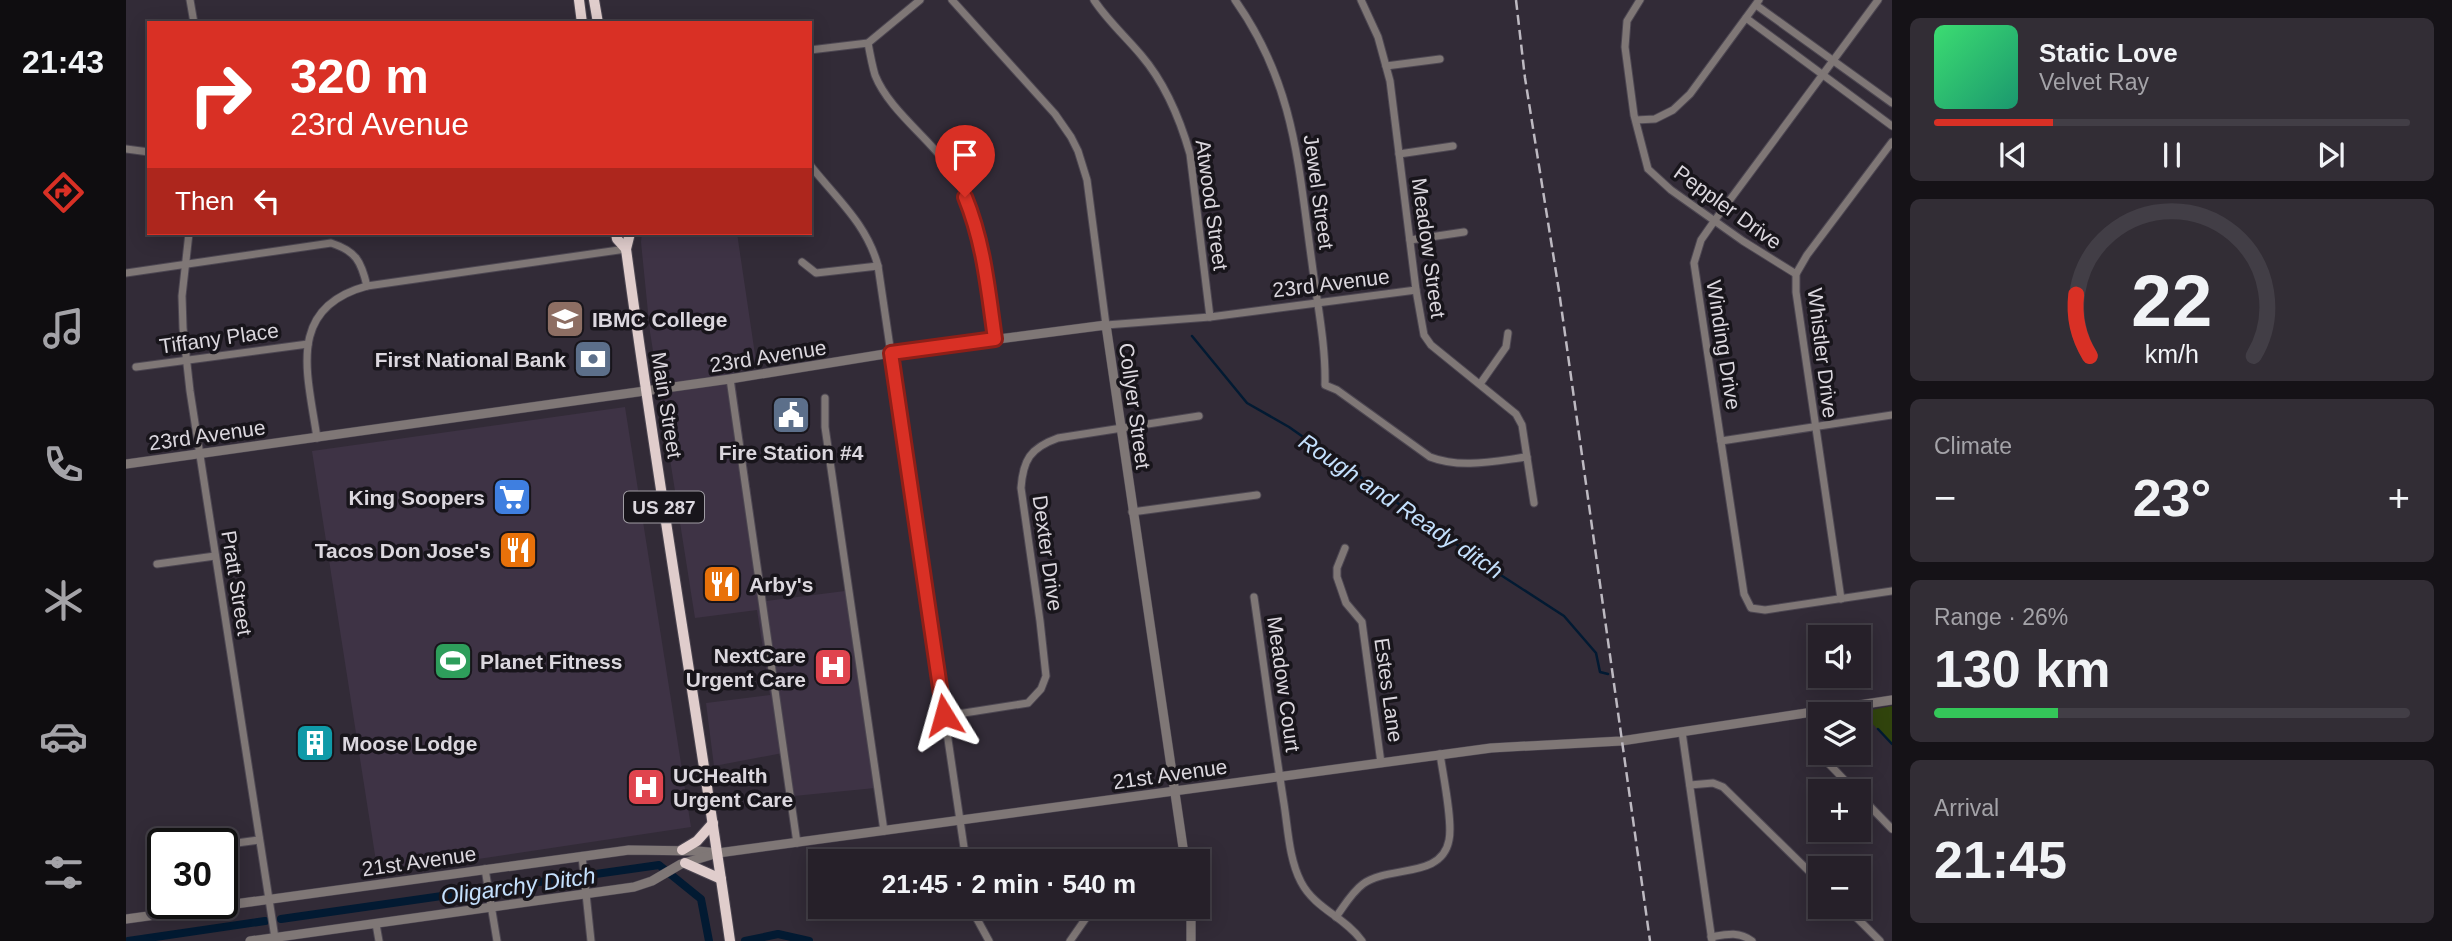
<!DOCTYPE html>
<meta charset="utf-8">
<style>
:root{--surface:#262029;--page:#322d35;--text:#f1f3f6;--muted:#a4a3a8;--line:#423e46;--accent:#d93025}
body{margin:0;font-family:Arial,sans-serif;background:var(--page);color:var(--text);height:100vh;display:flex;flex-direction:column;font-size:26px;white-space:nowrap}
*{box-sizing:border-box;margin:0}
p{font-size:23px;color:var(--muted)}
.icon{flex:none;width:38px;height:38px;fill:none;stroke:currentColor;stroke-width:2;stroke-linecap:round;stroke-linejoin:round}
.map{position:relative;flex:1;overflow:hidden}
.sheet{display:flex;flex-direction:column;gap:18px;padding:18px;background:#151217;width:560px}
.sheet>*{flex:none}
.banner{position:absolute;left:21px;top:21px;width:665px;height:214px;border-radius:0px;box-shadow:0 4px 18px #0003,0 0 0 2px var(--line);background:#d93025;color:#fff;overflow:hidden}
.fabs{position:absolute;left:1682px;top:625px;display:grid;gap:14px}
.fabs a{display:grid;place-items:center;width:63px;height:63px;border-radius:0px;background:var(--surface);box-shadow:0 4px 18px #0003,0 0 0 2px var(--line);font-size:35px}
.speed{position:absolute;left:21px;top:828px;display:flex;gap:14px;font-size:35px;font-weight:700;text-align:center}
.speed>*{display:grid;place-content:center;width:91px;height:91px;border-radius:50%;background:var(--surface);box-shadow:0 4px 18px #0003,0 0 0 2px var(--line);line-height:1}
.speed .limit{border:4px solid #111;border-radius:10px;background:#fff;color:#111}
.pin{position:absolute;display:grid;place-items:center;width:60px;height:60px;color:#fff;margin:-72px -30px;border-radius:50% 50% 50% 0;rotate:-45deg;box-shadow:0 0 7px #0007}
.pin .icon{rotate:45deg}
.me{position:absolute;width:77px;margin:-38px;rotate:352deg;stroke-linejoin:round;filter:drop-shadow(0 0 5px #0008)}
.turn{display:flex;align-items:center;gap:24px;height:147px;padding:0 28px;font-size:32px}
.turn .icon{width:91px;height:91px;stroke-width:2.5}
.turn b{display:block;font-size:49px;line-height:60px}
.then{display:flex;align-items:center;height:66px;padding:0 28px;background:#0003;gap:14px;font-size:26px}
.big{font-size:52px;font-weight:700;line-height:1.1}
.sheet .widget{flex:1;display:flex;flex-direction:column;justify-content:center;gap:10px;min-width:0;padding:0 24px;border-radius:10px;background:var(--page)}
.sheet .dial{align-items:center;gap:0}
.dial svg{height:182px;overflow:visible;fill:none;stroke:var(--line);stroke-width:7;stroke-linecap:round;text-anchor:middle}
.dial text{fill:var(--text);stroke:none}
.song{display:flex;align-items:center;gap:21px}
.cover{width:84px;height:84px;border-radius:10px;background:linear-gradient(135deg,hsl(140 70% 55%),hsl(160 70% 35%))}
.played{height:7px;border-radius:4px;background:linear-gradient(90deg,var(--accent) 25%,var(--line) 25%)}
.keys{display:flex;justify-content:space-around;direction:ltr}
.heat{display:flex;justify-content:space-between;align-items:center;font-size:38px;direction:ltr}
.charge{height:10px;border-radius:5px;background:linear-gradient(90deg,#34c759 26%,var(--line) 0)}
.trip{position:absolute;left:682px;top:849px;width:402px;height:70px;border-radius:0px;background:var(--surface);box-shadow:0 4px 18px #0003,0 0 0 2px var(--line);font-weight:700;line-height:70px;text-align:center}
main{display:flex;flex:1;min-height:0}
.menu{display:flex;flex-direction:column;width:126px;justify-content:space-around;align-items:center;background:#0f0d10;color:var(--muted)}
.menu .icon{width:49px;height:49px}
.menu .active{color:var(--accent)}
.menu b{font-size:32px;color:var(--text)}
.map>svg:first-child{display:block}
.built{fill:#3e3345}
.green{fill:#31440d}
.lines{fill:none;stroke-linecap:round;stroke-linejoin:round}
.stream{stroke:#021a32;stroke-width:2.5}
.canal{stroke:#021a32;stroke-width:8}
.minor-casing{stroke:#4d4752;stroke-width:9}
.tertiary-casing{stroke:#4d4752;stroke-width:10}
.trunk-casing{stroke:#4d4752;stroke-width:12}
.minor{stroke:#7f7776;stroke-width:7}
.tertiary{stroke:#7f7776;stroke-width:9}
.trunk{stroke:#e0cdcc;stroke-width:10}
.rail{stroke:#bdb9c1;stroke-width:2.5;stroke-dasharray:10 5;stroke-linecap:butt}
.route-casing{stroke:#8d1f18;stroke-width:18}
.route{stroke:#d93025;stroke-width:12}
.labels{text-anchor:middle;dominant-baseline:central;stroke-width:7;stroke-linejoin:round;paint-order:stroke}
.shield{fill:#18151b;stroke:#a09da4;stroke-width:2}
.shield-label{font-size:19px;font-weight:bold;fill:#dbd7de}
.street-label{font-size:21px;fill:#dbd7de;stroke:#18151b}
.poi-label{font-size:21px;font-weight:bold;fill:#dbd7de;stroke:#18151b;text-anchor:start}
.water-label{font-size:23px;font-style:italic;fill:#c4e0fd;stroke:#18151b}
</style>
<main>
<nav class="menu">
<b>21:43</b>
<svg class="icon active" aria-label="directions" viewBox="0 0 24 24"><path d="M12 3l9 9-9 9-9-9zM9 14v-3h6M13 9l2 2-2 2"/></svg>
<svg class="icon" aria-label="music" viewBox="0 0 24 24"><path d="M9 18V5l10-2v13"/><circle cx="6" cy="18" r="3"/><circle cx="16" cy="16" r="3"/></svg>
<svg class="icon" aria-label="phone" viewBox="0 0 24 24"><path d="M5 4h4l2 5-3 2q2 4 5 5l2-3 5 2v4C11 20 4 13 5 4z"/></svg>
<svg class="icon" aria-label="climate" viewBox="0 0 24 24"><path d="M12 3v18M4 7l16 10M4 17L20 7"/></svg>
<svg class="icon" aria-label="car" viewBox="0 0 24 24"><path d="M5 17H2v-5l4-1 3-4h7l3 4 3 1v5h-3M9 17h6M6 11h13"/><circle cx="7" cy="17" r="2"/><circle cx="17" cy="17" r="2"/></svg>
<svg class="icon" aria-label="filters" viewBox="0 0 24 24"><path d="M4 7h16M4 17h16"/><circle cx="9" cy="7" r="2"/><circle cx="15" cy="17" r="2"/></svg>
</nav>
<div class="map">
<svg width="1766" height="941" viewBox="0 0 1766 941">
<rect width="100%" height="100%" fill="#322b37"/>
<g class="built">
<path d="M 516,233 L 611,233 L 631,368 L 608,372 L 640,601 L 719,591 L 749,788 L 668,796 L 662,752 L 588,766 L 580,703 L 644,695 L 631,610 L 569,618 L 524,332 L 515,242 Z"/>
<path d="M 499,407 L 565,827 L 252,874 L 186,451 Z"/>
</g>
<path class="green" d="M 1766,706 L 1766,744 L 1735,712 Z"/>
<g class="lines">
<g class="stream">
<path d="M 1066,336 L 1121,403 L 1163,427 L 1367,570 L 1438,616 L 1470,653 L 1474,672 L 1482,674"/>
<path d="M 1752,729 L 1766,744"/>
</g>
<g class="canal">
<path d="M 155,919 L 533,865 L 575,899 L 583,941"/>
<path d="M 2,941 L 139,921"/>
<path d="M 619,941 L 652,934 L 683,941"/>
</g>
<g class="minor-casing">
<g id="minor">
<path d="M 64,0 L 68,23"/>
<path d="M 826,0 L 929,114 L 945,137 L 952,151 L 961,180 L 980,325 L 1084,317 L 1290,290"/>
<path d="M 968,0 C 981,20 1000,37 1015,55 C 1039,83 1054,119 1064,154 L 1084,317"/>
<path d="M 1109,0 C 1169,85 1172,164 1186,263 C 1191,303 1200,345 1199,385 L 1211,390 L 1304,457 C 1335,469 1369,461 1401,457"/>
<path d="M 1235,0 L 1252,37 L 1264,81 L 1290,290 L 1298,335 L 1305,345 L 1390,414 L 1396,425 L 1408,503"/>
<path d="M 1514,0 L 1501,21 L 1499,47 L 1508,115 L 1522,169 L 1545,190 L 1617,241 L 1670,274"/>
<path d="M 1752,0 L 1589,220 L 1575,240 L 1568,263 L 1618,594 L 1625,608 L 1639,610 L 1766,591"/>
<path d="M 1630,5 L 1766,103"/>
<path d="M 1620,18 L 1766,126"/>
<path d="M 742,43 C 744,54 746,65 749,75 C 762,108 799,135 820,163 C 858,214 861,279 869,339"/>
<path d="M 684,50 L 742,43 L 794,0"/>
<path d="M 1260,66 L 1314,59"/>
<path d="M 1510,120 L 1529,119 L 1547,110 L 1564,94 L 1633,0"/>
<path d="M 0,149 L 23,152"/>
<path d="M 1273,154 L 1327,146"/>
<path d="M 684,165 C 710,198 741,224 752,266 L 840,861"/>
<path d="M 63,233 L 56,296 L 57,328 L 64,391 L 149,938"/>
<path d="M 1284,240 L 1338,232"/>
<path d="M 676,262 L 690,273 L 752,266"/>
<path d="M 0,273 L 205,243 C 230,251 235,261 241,286"/>
<path d="M 10,367 L 182,344"/>
<path d="M 604,379 L 671,843"/>
<path d="M 1354,384 L 1380,347 L 1382,333"/>
<path d="M 699,398 L 699,427 L 758,831"/>
<path d="M 191,438 C 182,375 159,308 241,286 L 500,249"/>
<path d="M 1595,441 L 1766,415"/>
<path d="M 1006,512 L 1131,495"/>
<path d="M 1219,548 L 1211,568 L 1211,577 L 1220,603 L 1236,622 L 1255,763"/>
<path d="M 31,564 L 89,556"/>
<path d="M 1128,597 C 1138,666 1147,735 1158,804 C 1162,829 1163,859 1175,882 C 1189,909 1219,917 1236,941"/>
<path d="M 1715,599 L 1670,292 L 1670,274 L 1681,255 L 1766,142"/>
<path d="M 1687,712 L 1694,743"/>
<path d="M 819,716 L 902,703 L 915,689 L 920,676 L 914,621 L 895,488 C 897,460 904,448 932,438 L 1073,416"/>
<path d="M 1556,732 L 1586,941"/>
<path d="M 1697,752 L 1704,765 L 1729,791"/>
<path d="M 1564,785 L 1587,783 L 1597,787 L 1694,882"/>
<path d="M 1732,794 L 1766,829"/>
<path d="M 96,845 L 133,840"/>
<path d="M 456,856 L 465,941"/>
<path d="M 359,869 L 371,941"/>
<path d="M 847,906 L 851,919 L 863,941"/>
<path d="M 1719,906 L 1754,941"/>
<path d="M 1210,917 C 1218,906 1226,892 1237,884 C 1263,865 1316,879 1323,840 C 1327,822 1317,775 1314,754"/>
<path d="M 250,924 L 253,941"/>
<path d="M 1585,937 C 1601,934 1613,931 1626,941"/>
<path d="M 944,941 L 960,918 L 963,906"/>
</g>
</g>
<g class="tertiary-casing">
<g id="tertiary">
<path d="M 0,464 L 604,379 L 765,353 L 980,325 L 1059,861"/>
<path d="M 1065,906 L 1065,941"/>
<path d="M 0,919 L 503,850 L 572,851 L 592,853"/>
<path d="M 124,941 L 508,887 L 526,881 L 555,864 L 592,853 L 1365,748 L 1495,741 L 1766,700"/>
</g>
</g>
<g class="trunk-casing">
<g id="trunk">
<path d="M 453,0 L 456,23"/>
<path d="M 468,0 L 472,23"/>
<path d="M 490,233 L 491,239 L 500,249"/>
<path d="M 504,233 L 500,249 C 531,480 571,710 604,941"/>
<path d="M 556,850 L 571,841 L 587,823"/>
<path d="M 559,863 L 595,879"/>
</g>
</g>
<use href="#minor" class="minor"/>
<use href="#tertiary" class="tertiary"/>
<use href="#trunk" class="trunk"/>
<path class="rail" d="M 1390,0 L 1399,78 L 1433,291 L 1524,941"/>
</g>
<g class="lines">
<g class="route-casing">
<path id="route" d="M 818,715 L 765,353 L 869,339 C 862,290 858,243 839,197"/>
</g>
<use href="#route" class="route"/>
</g>
<defs>
<g id="university-square" transform="scale(2.0125)"><rect x="-9" y="-9" width="18" height="18" rx="4" fill="#8d6e63" stroke="#18151b"/><path d="M0-5L7-2L0 1L-7-2ZM-4 1L0 2.5L4 1V4Q0 6-4 4Z" fill="#fff"/></g>
<g id="bank-square" transform="scale(2.0125)"><rect x="-9" y="-9" width="18" height="18" rx="4" fill="#5c6f8a" stroke="#18151b"/><path d="M-6-4H6V4H-6ZM0-2.3a2.3 2.3 0 1 0 0 4.6a2.3 2.3 0 1 0 0-4.6Z" fill="#fff"/></g>
<g id="civic-square" transform="scale(2.0125)"><rect x="-9" y="-9" width="18" height="18" rx="4" fill="#5c6f8a" stroke="#18151b"/><path d="M-.6-6.5H3V-4.5H.6V-3L4-1V1h2V6H-6V1h2V-1L-.6-3ZM-1.2 2.5V6h2.4V2.5Z" fill="#fff"/></g>
<g id="supermarket-square" transform="scale(2.0125)"><rect x="-9" y="-9" width="18" height="18" rx="4" fill="#3f7fe0" stroke="#18151b"/><path d="M-6-5.5h2.5l.6 2H6L4.5 2H-2.5L-4.4-4H-6ZM-1.5 3.2a1.3 1.3 0 1 0 .1 0ZM3 3.2a1.3 1.3 0 1 0 .1 0Z" fill="#fff"/></g>
<g id="restaurant-square" transform="scale(2.0125)"><rect x="-9" y="-9" width="18" height="18" rx="4" fill="#e8710a" stroke="#18151b"/><path d="M-5-6h1v4h1v-4h1v4h1v-4h1v5L-1.5 .5V6h-2V.5L-5-1ZM5-6V6H3V1.5H1.5Q1.5-4 5-6Z" fill="#fff"/></g>
<g id="stadium-square" transform="scale(2.0125)"><rect x="-9" y="-9" width="18" height="18" rx="4" fill="#2e9e5b" stroke="#18151b"/><path d="M0-5a6.5 5 0 1 0 0 10a6.5 5 0 1 0 0-10ZM-3.5-1.8h7v3.6h-7Z" fill="#fff"/></g>
<g id="hospital-square" transform="scale(2.0125)"><rect x="-9" y="-9" width="18" height="18" rx="4" fill="#e0444e" stroke="#18151b"/><path d="M-5-5h3v3.5h4V-5h3V5h-3V1.5h-4V5h-3Z" fill="#fff"/></g>
<g id="building-square" transform="scale(2.0125)"><rect x="-9" y="-9" width="18" height="18" rx="4" fill="#0f9aa8" stroke="#18151b"/><path d="M-4-6H4V6H1V3H-1V6H-4ZM-2.5-4.3h1.7v1.8h-1.7ZM.8-4.3h1.7v1.8H.8ZM-2.5-1h1.7V.8h-1.7ZM.8-1h1.7V.8H.8Z" fill="#fff"/></g>
</defs>
<g fill-rule="evenodd">
<use href="#university-square" x="439" y="319"/>
<use href="#bank-square" x="467" y="359"/>
<use href="#civic-square" x="665" y="415"/>
<use href="#supermarket-square" x="386" y="497"/>
<use href="#restaurant-square" x="392" y="550"/>
<use href="#restaurant-square" x="596" y="584"/>
<use href="#stadium-square" x="327" y="661"/>
<use href="#hospital-square" x="707" y="667"/>
<use href="#building-square" x="189" y="743"/>
<use href="#hospital-square" x="520" y="787"/>
</g>
<g class="labels">
<rect class="shield" x="498" y="491.5" width="80" height="31" rx="5"/>
<g class="shield-label">
<text x="538" y="507">US 287</text>
</g>
<g class="street-label">
<text transform="translate(1193 192) rotate(82)">Jewel Street</text>
<text transform="translate(1086 205) rotate(82)">Atwood Street</text>
<text transform="translate(1602 207) rotate(36)">Peppler Drive</text>
<text transform="translate(1303 248) rotate(82)">Meadow Street</text>
<text transform="translate(1205 283) rotate(-7)">23rd Avenue</text>
<text transform="translate(93 338) rotate(-8)">Tiffany Place</text>
<text transform="translate(1598 345) rotate(81)">Winding Drive</text>
<text transform="translate(1697 353) rotate(83)">Whistler Drive</text>
<text transform="translate(642 356) rotate(-9)">23rd Avenue</text>
<text transform="translate(541 405) rotate(81)">Main Street</text>
<text transform="translate(1009 406) rotate(82)">Collyer Street</text>
<text transform="translate(81 435) rotate(-8)">23rd Avenue</text>
<text transform="translate(922 553) rotate(82)">Dexter Drive</text>
<text transform="translate(111 583) rotate(81)">Pratt Street</text>
<text transform="translate(1158 684) rotate(82)">Meadow Court</text>
<text transform="translate(1263 690) rotate(82)">Estes Lane</text>
<text transform="translate(1044 774) rotate(-8)">21st Avenue</text>
<text transform="translate(293 861) rotate(-8)">21st Avenue</text>
</g>
<g class="poi-label">
<text x="466" y="319">IBMC College</text>
<text x="440" y="359" text-anchor="end">First National Bank</text>
<text x="665" y="452" text-anchor="middle">Fire Station #4</text>
<text x="359" y="497" text-anchor="end">King Soopers</text>
<text x="365" y="550" text-anchor="end">Tacos Don Jose's</text>
<text x="623" y="584">Arby's</text>
<text x="680" y="655" text-anchor="end">NextCare<tspan x="680" dy="24">Urgent Care</tspan></text>
<text x="354" y="661">Planet Fitness</text>
<text x="216" y="743">Moose Lodge</text>
<text x="547" y="775">UCHealth<tspan x="547" dy="24">Urgent Care</tspan></text>
</g>
<g class="water-label">
<text transform="translate(1275 506) rotate(34)">Rough and Ready ditch</text>
<text transform="translate(392 886) rotate(-8)">Oligarchy Ditch</text>
</g>
</g>
</svg>
<div class="fabs">
<a><svg class="icon" aria-label="sound" viewBox="0 0 24 24"><path d="M4 9h4l5-4v14l-5-4H4zM17 9q2 3 0 6"/></svg></a>
<a><svg class="icon" aria-label="layers" viewBox="0 0 24 24"><path d="M12 4l9 5-9 5-9-5zM3 14l9 5 9-5"/></svg></a>
<a>+</a>
<a>−</a>
</div>
<div class="speed"><div class="limit">30</div></div>
<div class="pin" style="left:839px;top:197px;background:#d93025"><svg class="icon" aria-label="arrive" viewBox="0 0 24 24"><path d="M6 21V4h12l-3 4 3 4H6"/></svg></div>
<svg class="me" style="left:818px;top:715px" viewBox="-20 -20 40 40"><path d="M0-17L14 15 0 8-14 15z" fill="#d93025" stroke="#fff" stroke-width="4"/></svg>
<div class="trip">21:45 · 2 min · 540 m</div>
<div class="banner">
<div class="turn"><svg class="icon" aria-label="right" viewBox="0 0 24 24"><path d="M7 20v-9h11M14 6l5 5-5 5"/></svg><div><b>320 m</b>23rd Avenue</div></div>
<div class="then">Then<svg class="icon" aria-label="left" viewBox="0 0 24 24"><path d="M17 20v-9H6M10 6l-5 5 5 5"/></svg></div>
</div>
</div>
<section class="sheet">
<div class="widget">
<div class="song"><i class="cover"></i><div><b>Static Love</b><p>Velvet Ray</p></div></div>
<div class="played"></div>
<div class="keys"><svg class="icon" aria-label="previous" viewBox="0 0 24 24"><path d="M18 5L8 12l10 7zM5 5v14"/></svg><svg class="icon" aria-label="pause" viewBox="0 0 24 24"><path d="M8 5v14M16 5v14"/></svg><svg class="icon" aria-label="next" viewBox="0 0 24 24"><path d="M6 5l10 7-10 7zM19 5v14"/></svg></div>
</div>
<div class="widget dial"><svg viewBox="0 0 100 80">
<path d="M14 69A42 42 0 1 1 86 69"/>
<path d="M14 69A42 42 0 0 1 8 42" stroke="#d93025"/>
<text x="50" y="56" font-size="32" font-weight="700">22</text>
<text x="50" y="72" font-size="11">km/h</text>
</svg></div>
<div class="widget"><p>Climate</p>
<div class="heat"><a>−</a><b class="big">23°</b><a>+</a></div>
</div>
<div class="widget"><p>Range · 26%</p><b class="big">130 km</b><div class="charge"></div></div>
<div class="widget"><p>Arrival</p><b class="big">21:45</b></div>
</section>
</main>
